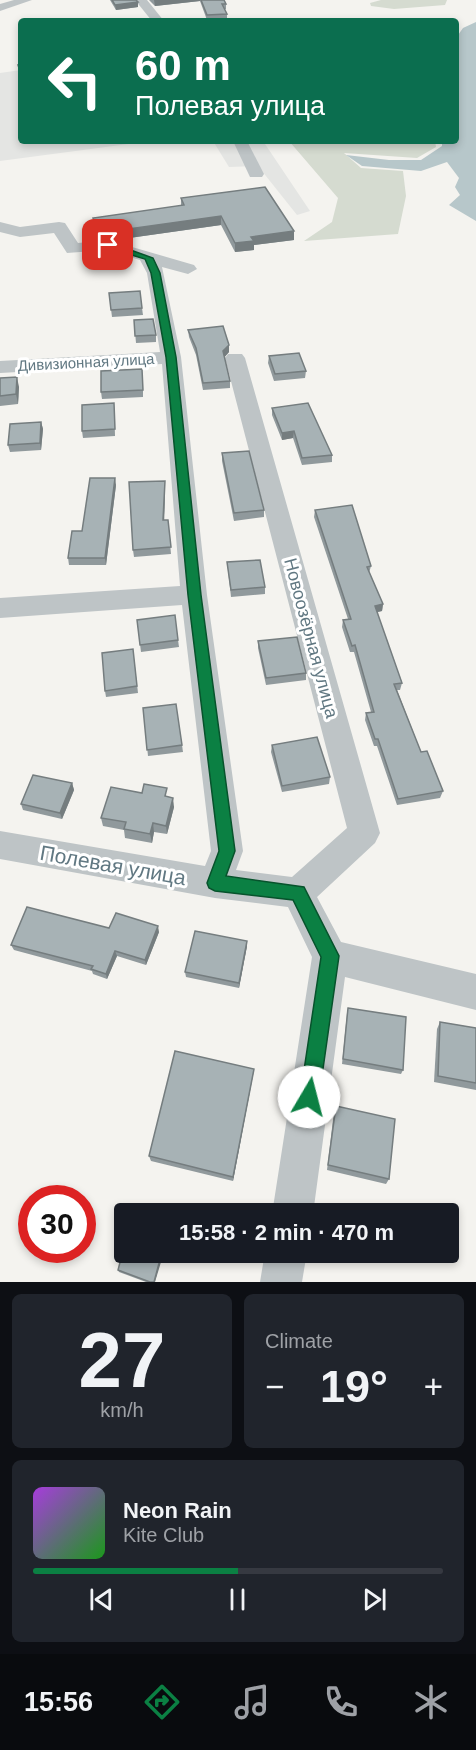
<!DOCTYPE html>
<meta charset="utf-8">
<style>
:root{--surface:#171b24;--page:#20242c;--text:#f1f3f6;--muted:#9ea1a6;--line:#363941;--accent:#0b8043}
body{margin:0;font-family:Arial,sans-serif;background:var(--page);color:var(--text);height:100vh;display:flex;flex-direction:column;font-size:22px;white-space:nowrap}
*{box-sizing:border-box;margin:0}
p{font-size:20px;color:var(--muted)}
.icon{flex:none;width:33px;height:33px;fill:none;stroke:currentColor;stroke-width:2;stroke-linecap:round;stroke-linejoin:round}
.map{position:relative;height:1282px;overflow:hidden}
.side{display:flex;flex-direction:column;gap:12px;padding:12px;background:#0d0f14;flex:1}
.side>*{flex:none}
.banner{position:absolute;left:18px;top:18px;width:441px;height:126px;border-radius:6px;box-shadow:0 3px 9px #0003;background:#0b6e4f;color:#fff;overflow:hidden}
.speed{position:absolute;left:18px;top:1185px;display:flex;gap:12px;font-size:30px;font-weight:700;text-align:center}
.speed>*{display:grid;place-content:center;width:78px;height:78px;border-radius:50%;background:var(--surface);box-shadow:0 3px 9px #0003;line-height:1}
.speed .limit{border:9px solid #d22;background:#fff;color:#111}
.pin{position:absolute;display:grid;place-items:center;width:51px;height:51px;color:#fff;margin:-26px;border-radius:12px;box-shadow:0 3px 9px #0006}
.me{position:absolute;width:66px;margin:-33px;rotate:8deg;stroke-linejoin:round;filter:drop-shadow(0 0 4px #0008)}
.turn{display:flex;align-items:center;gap:21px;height:126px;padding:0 18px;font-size:27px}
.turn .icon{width:78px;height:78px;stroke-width:2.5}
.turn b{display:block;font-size:42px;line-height:51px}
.big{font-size:45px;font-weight:700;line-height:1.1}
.side .widget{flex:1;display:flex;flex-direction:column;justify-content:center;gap:9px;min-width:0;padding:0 21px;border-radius:9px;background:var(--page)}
.side .dial{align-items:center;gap:0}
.dial b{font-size:78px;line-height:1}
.song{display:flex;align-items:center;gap:18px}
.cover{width:72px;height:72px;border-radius:9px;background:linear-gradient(135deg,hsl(280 70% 55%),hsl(120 70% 35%))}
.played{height:6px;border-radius:3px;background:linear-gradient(90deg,var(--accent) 50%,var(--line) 50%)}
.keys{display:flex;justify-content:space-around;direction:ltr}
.heat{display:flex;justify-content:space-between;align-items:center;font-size:33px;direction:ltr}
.side .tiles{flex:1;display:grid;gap:12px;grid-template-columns:1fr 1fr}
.widget:last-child{grid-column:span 2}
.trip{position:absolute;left:114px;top:1203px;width:345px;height:60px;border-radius:6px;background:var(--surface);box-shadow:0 3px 9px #0003;font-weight:700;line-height:60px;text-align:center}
.tabs{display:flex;height:96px;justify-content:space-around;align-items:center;background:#090b0e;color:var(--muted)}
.tabs .icon{width:42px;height:42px}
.tabs .current{color:var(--accent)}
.tabs b{font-size:27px;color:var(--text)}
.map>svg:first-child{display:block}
.built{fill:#e4e5e3}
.green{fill:#d5dbd0}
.water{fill:#b7c7ca}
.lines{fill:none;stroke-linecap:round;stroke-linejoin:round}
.minor{fill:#bec4c6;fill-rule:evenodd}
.wall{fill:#90999c}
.shaded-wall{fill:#757d7f}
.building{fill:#a7b2b5;stroke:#757d7f;stroke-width:1.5}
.route{fill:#0b8043;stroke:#07532c;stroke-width:1.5}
.labels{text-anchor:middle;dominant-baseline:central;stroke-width:6;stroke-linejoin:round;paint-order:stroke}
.far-street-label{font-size:15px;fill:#617882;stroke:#fff}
.street-label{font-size:18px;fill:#617882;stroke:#fff}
.near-street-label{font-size:21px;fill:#617882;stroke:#fff}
</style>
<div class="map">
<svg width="476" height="1282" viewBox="0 0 476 1282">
<rect width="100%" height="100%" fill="#f4f3ef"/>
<g class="built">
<path d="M 21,70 L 21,141 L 151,141 L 0,161 L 0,73 Z"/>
<path d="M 213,141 L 263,141 L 310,211 L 297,215 L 258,166 L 229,167 Z"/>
</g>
<g class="green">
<path d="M 381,0 L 447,0 L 445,5 L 394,9 L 371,6 L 370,3 Z"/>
<path d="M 289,141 L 435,141 L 436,147 L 417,158 L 344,153 L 361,168 L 403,171 L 406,196 L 398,234 L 304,241 L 332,222 L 338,198 Z"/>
</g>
<path class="water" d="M 476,22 L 476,221 L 449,205 L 460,195 L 455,187 L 459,178 L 447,162 L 421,171 L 362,166 L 346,155 L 389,160 L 421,160 L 442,146 L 442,141 L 456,141 L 456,38 L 463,28 Z"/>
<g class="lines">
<g class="minor">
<path d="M 14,0 L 32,0 L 0,11 L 0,4 Z"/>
<path d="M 135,0 L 147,0 L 164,21 L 152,21 Z"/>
<path d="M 233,141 L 247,141 L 264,174 L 262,177 L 250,177 Z"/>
<path d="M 0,222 L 20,227 L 59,222 L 65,223 L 78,243 L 108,240 L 194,265 L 197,269 L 188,274 L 162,267 L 181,357 L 207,595 L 243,851 L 236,870 L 292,877 L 347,828 L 225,358 L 228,354 L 242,354 L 245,358 L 380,833 L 375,843 L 317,897 L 341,942 L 476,974 L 476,1010 L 345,977 L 313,1214 L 272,1214 L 312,957 L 288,907 L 215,898 L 0,859 L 0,831 L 205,866 L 211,851 L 182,605 L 0,618 L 0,598 L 180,586 L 162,364 L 0,373 L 0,361 L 160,352 L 147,273 L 140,260 L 107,250 L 67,253 L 54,233 L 20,237 L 0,232 Z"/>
<path d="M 265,1252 L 307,1252 L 302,1282 L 260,1282 Z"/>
</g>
</g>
<g class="wall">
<path d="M 110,0 L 136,0 L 138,2 L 138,7 L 116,10 Z"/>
<path d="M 149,0 L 224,0 L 226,4 L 226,9 L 225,9 L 227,14 L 227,20 L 207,20 L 200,1 L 155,6 Z"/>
<path d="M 181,198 L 294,231 L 294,240 L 254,245 L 254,250 L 235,252 L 221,225 L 115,240 L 99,239 L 95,227 L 93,218 L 181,206 Z"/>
<path d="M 109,293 L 142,308 L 143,315 L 112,317 Z"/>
<path d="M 134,320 L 156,335 L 156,342 L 136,343 Z"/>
<path d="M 188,330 L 229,352 L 224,357 L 230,381 L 230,388 L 203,390 L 196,355 L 189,337 Z"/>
<path d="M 269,356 L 306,371 L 305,378 L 274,381 L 268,363 Z"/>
<path d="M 143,376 L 143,397 L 102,399 L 101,392 Z"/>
<path d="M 0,378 L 19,387 L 18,404 L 0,406 Z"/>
<path d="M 114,403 L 115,436 L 83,438 L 82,431 Z"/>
<path d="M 272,408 L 332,455 L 332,462 L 302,465 L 293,438 L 282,440 L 272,415 Z"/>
<path d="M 41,422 L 43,429 L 41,450 L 10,452 L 8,445 Z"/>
<path d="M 222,453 L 264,510 L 264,517 L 234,521 L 222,461 Z"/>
<path d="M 116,485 L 106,565 L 69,565 L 68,558 L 82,531 Z"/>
<path d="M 165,488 L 164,520 L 168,520 L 171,554 L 134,557 L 133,550 Z"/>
<path d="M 315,510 L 371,566 L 369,573 L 383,604 L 382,611 L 377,612 L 402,683 L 400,690 L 397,690 L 421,752 L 443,791 L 440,798 L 397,805 L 377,746 L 374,746 L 365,720 L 366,713 L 371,712 L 354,652 L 350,652 L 342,627 L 343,620 L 348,619 L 314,517 Z"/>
<path d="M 227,562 L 265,587 L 265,594 L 231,597 Z"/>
<path d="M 137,620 L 178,640 L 179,647 L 141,652 Z"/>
<path d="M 258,641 L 306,673 L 306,680 L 266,685 L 258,648 Z"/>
<path d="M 133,649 L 138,693 L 106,697 L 105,691 Z"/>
<path d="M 143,708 L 182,745 L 183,752 L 148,756 Z"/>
<path d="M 272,745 L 330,777 L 329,784 L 282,792 L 271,752 Z"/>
<path d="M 72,783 L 74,790 L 62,819 L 23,810 L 21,804 Z"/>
<path d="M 168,797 L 174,807 L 167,834 L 154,832 L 152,843 L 125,838 L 124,830 L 103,826 L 101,818 Z"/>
<path d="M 109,928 L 159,932 L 146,965 L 117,956 L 107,979 L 93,974 L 92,971 L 14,950 L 11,945 Z"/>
<path d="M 247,941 L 247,946 L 239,988 L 186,977 L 185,972 Z"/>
<path d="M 348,1008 L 403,1070 L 401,1074 L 342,1064 L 347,1013 Z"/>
<path d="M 440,1022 L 476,1028 L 476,1090 L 434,1082 L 437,1029 Z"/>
<path d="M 254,1069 L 253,1075 L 233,1181 L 151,1161 L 149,1156 Z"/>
<path d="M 336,1106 L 389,1179 L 386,1184 L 327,1170 L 334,1111 Z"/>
<path d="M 118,1270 L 155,1282 L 146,1282 L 119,1272 Z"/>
</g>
<g class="shaded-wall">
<path d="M 154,0 L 200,0 L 200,1 L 155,6 Z"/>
<path d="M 138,2 L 138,7 L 116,10 L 115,5 Z"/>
<path d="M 221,216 L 221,225 L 115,240 L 114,231 Z"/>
<path d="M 294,231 L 294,240 L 254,245 L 254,250 L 235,252 L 235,243 L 251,237 Z"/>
<path d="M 229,345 L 229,352 L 223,359 L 223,351 Z"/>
<path d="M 17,377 L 19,387 L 18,404 L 16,394 Z"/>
<path d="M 41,422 L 43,429 L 41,450 L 40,443 Z"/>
<path d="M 294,431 L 293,438 L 282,440 L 282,433 Z"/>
<path d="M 115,478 L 116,485 L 106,565 L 105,558 Z"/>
<path d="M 165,481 L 165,488 L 164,527 L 163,520 Z"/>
<path d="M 383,604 L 382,611 L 373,613 L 375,606 Z"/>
<path d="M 72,783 L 74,790 L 62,819 L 60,813 Z"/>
<path d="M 173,798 L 174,807 L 167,834 L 166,826 Z"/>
<path d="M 153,823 L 154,832 L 152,843 L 150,834 Z"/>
<path d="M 158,926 L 159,932 L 146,965 L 145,960 Z"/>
<path d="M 247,941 L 247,946 L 239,988 L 239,983 Z"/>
<path d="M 115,951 L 117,956 L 107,979 L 106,974 Z"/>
<path d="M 254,1069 L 253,1075 L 233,1181 L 233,1177 Z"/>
<path d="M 162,1252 L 164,1252 L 155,1282 L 154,1282 Z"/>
</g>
<g class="building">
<path d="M 112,0 L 136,0 L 138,2 L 115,5 Z"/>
<path d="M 201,0 L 224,0 L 226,4 L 222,4 L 227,14 L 207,15 Z"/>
<path d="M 18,65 L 21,65 L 21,74 Z"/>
<path d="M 265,187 L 294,231 L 251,237 L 254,241 L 235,243 L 221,216 L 114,231 L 98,230 L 93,218 L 184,205 L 181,198 Z"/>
<path d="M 140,291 L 142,308 L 111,310 L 109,293 Z"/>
<path d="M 153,319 L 156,335 L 135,336 L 134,320 Z"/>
<path d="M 223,326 L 229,345 L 223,351 L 230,381 L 203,383 L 196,348 L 188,330 Z"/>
<path d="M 299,353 L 306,371 L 275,374 L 269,356 Z"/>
<path d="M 142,369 L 143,390 L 101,392 L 101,371 Z"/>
<path d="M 17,377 L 16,394 L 0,396 L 0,378 Z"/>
<path d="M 114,403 L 115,429 L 82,431 L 82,405 Z"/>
<path d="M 308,403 L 332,455 L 302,458 L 294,431 L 282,433 L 272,408 Z"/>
<path d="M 41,422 L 40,443 L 8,445 L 10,424 Z"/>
<path d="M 249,451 L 264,510 L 234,513 L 222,453 Z"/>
<path d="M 90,478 L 115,478 L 105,558 L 68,558 L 72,531 L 82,531 Z"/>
<path d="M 165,481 L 163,520 L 168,520 L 171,547 L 133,550 L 129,482 Z"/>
<path d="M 352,505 L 371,566 L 367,567 L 383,604 L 375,606 L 402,683 L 394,684 L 421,752 L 427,751 L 443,791 L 398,799 L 378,739 L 375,739 L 366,713 L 374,712 L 355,645 L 352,646 L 343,620 L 351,619 L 315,510 Z"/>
<path d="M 260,560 L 265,587 L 231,590 L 227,562 Z"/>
<path d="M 175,615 L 178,640 L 140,645 L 137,620 Z"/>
<path d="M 297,637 L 306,673 L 266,678 L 258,641 Z"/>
<path d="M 133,649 L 137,686 L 105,691 L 102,653 Z"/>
<path d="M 176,704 L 182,745 L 147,750 L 143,708 Z"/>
<path d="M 317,737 L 330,777 L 282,786 L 272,745 Z"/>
<path d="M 33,775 L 72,783 L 60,813 L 21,804 Z"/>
<path d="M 144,784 L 167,788 L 165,796 L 173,798 L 166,826 L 153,823 L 150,834 L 124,829 L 126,822 L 101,818 L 111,787 L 142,793 Z"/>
<path d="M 27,907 L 109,928 L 116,913 L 158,926 L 145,960 L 115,951 L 106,974 L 91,969 L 93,966 L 11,945 Z"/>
<path d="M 195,931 L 247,941 L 239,983 L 185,972 Z"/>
<path d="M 348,1008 L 406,1017 L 403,1070 L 343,1059 Z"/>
<path d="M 440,1022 L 476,1028 L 476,1083 L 438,1076 Z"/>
<path d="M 175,1051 L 254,1069 L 233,1177 L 149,1156 Z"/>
<path d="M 336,1106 L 395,1119 L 389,1179 L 328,1165 Z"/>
<path d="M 124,1247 L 124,1252 L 162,1252 L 154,1282 L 150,1282 L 118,1270 Z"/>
</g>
<path class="route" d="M 108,242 L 153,258 L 160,273 L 176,357 L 201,595 L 235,851 L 226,876 L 304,887 L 339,956 L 319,1097 L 316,1103 L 309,1106 L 302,1103 L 300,1097 L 321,957 L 293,900 L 215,891 L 209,888 L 207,883 L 219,851 L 188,595 L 166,357 L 151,273 L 145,259 L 105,247 L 104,245 Z"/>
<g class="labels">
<g class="far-street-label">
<text transform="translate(86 362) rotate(-3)">Дивизионная улица</text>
</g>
<g class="street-label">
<text transform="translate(311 638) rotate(75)">Новоозёрная улица</text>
</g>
<g class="near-street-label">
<text transform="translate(113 865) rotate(10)">Полевая улица</text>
</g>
</g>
</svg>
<div class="speed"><div class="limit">30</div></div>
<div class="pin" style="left:108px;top:245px;background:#d93025"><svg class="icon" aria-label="arrive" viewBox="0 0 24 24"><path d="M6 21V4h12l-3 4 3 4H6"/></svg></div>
<svg class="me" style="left:309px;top:1097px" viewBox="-20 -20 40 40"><circle r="19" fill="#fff"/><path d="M0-13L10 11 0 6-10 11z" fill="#0b8043"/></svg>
<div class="trip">15:58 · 2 min · 470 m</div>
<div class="banner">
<div class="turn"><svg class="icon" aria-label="left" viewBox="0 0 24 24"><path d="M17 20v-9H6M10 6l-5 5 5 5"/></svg><div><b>60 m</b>Полевая улица</div></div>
</div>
</div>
<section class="side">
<div class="tiles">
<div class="widget dial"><b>27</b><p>km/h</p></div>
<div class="widget"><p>Climate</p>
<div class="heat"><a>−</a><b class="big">19°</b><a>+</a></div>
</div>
<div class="widget">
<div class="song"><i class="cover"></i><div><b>Neon Rain</b><p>Kite Club</p></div></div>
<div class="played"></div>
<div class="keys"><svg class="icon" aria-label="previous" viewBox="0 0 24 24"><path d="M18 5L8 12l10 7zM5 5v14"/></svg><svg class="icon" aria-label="pause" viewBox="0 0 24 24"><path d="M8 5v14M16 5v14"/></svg><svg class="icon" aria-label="next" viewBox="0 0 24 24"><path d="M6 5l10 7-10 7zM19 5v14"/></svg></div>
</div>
</div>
</section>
<nav class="tabs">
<b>15:56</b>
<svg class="icon current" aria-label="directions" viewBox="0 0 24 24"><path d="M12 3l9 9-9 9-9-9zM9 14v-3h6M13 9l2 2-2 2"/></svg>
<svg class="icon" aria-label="music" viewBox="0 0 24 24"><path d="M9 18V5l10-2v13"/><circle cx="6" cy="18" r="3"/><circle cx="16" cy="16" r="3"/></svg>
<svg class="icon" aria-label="phone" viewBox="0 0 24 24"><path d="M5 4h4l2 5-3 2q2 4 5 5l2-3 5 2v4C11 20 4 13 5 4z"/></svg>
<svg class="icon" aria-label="climate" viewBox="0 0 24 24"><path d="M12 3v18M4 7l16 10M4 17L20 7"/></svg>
</nav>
